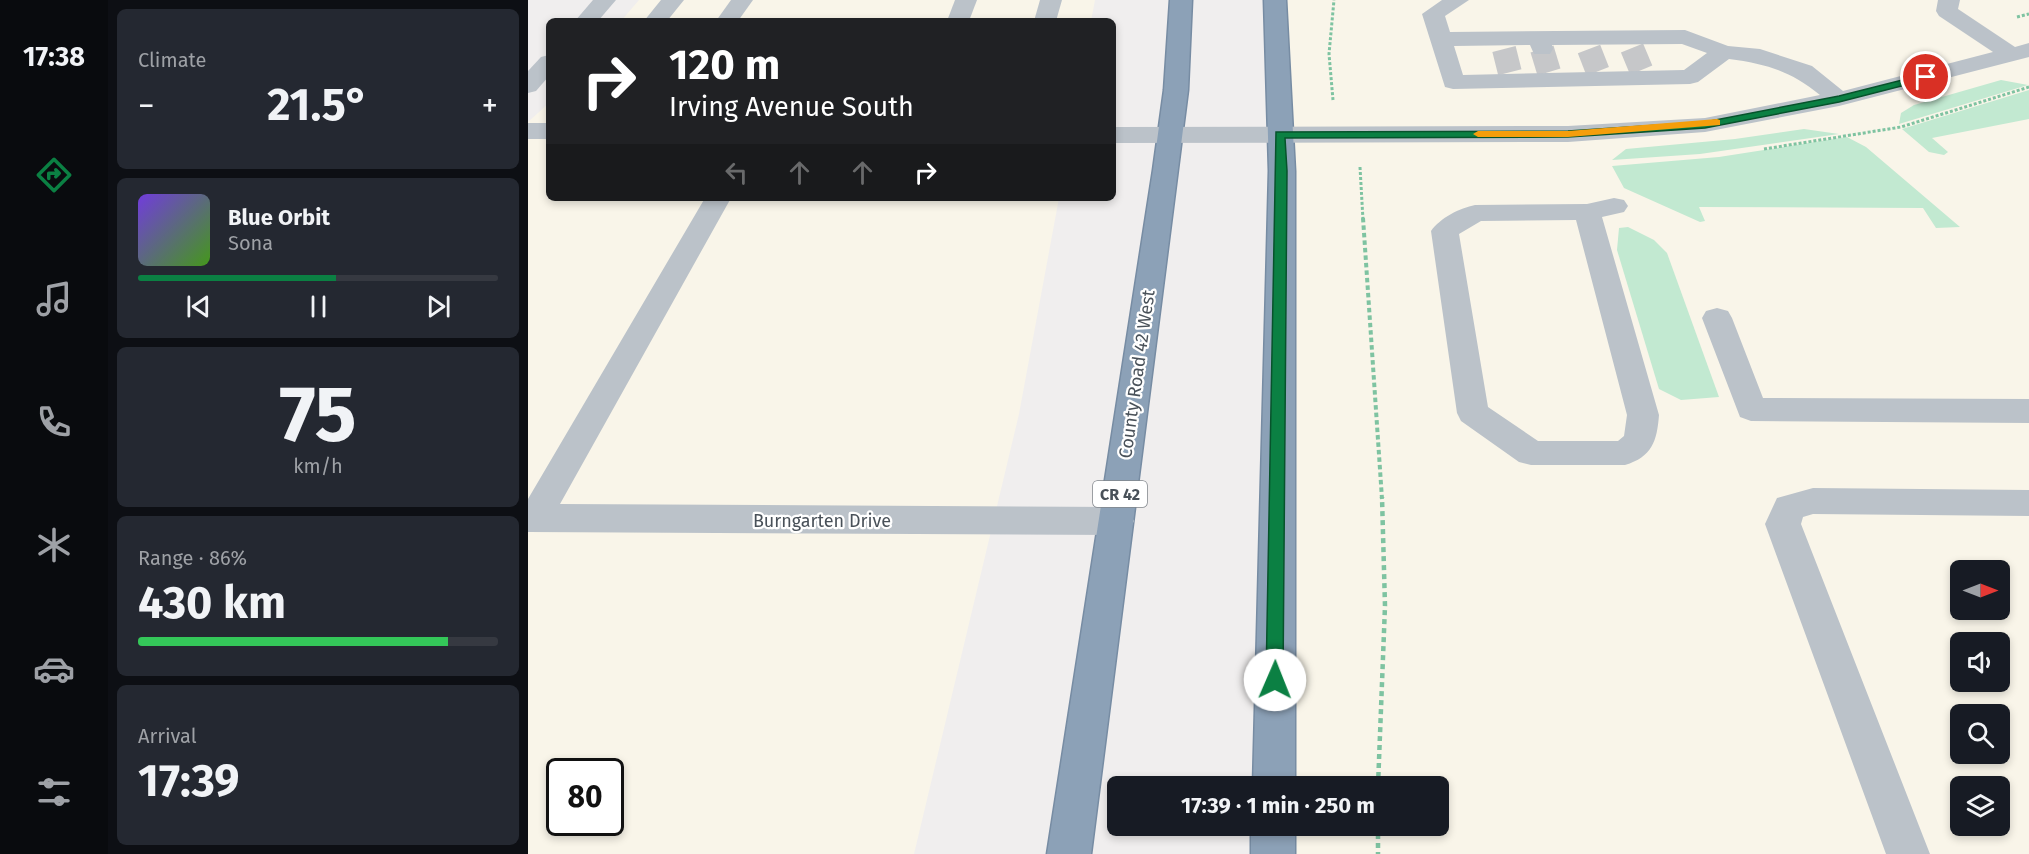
<!DOCTYPE html>
<meta charset="utf-8">
<style>
:root{--surface:#171b24;--page:#242831;--text:#f1f3f6;--muted:#9ea1a6;--line:#363941;--accent:#0b8043}
body{margin:0;font-family:"Fira Sans",sans-serif;background:var(--page);color:var(--text);height:100vh;display:flex;flex-direction:column;font-size:22px;white-space:nowrap}
*{box-sizing:border-box;margin:0}
p{font-size:20px;color:var(--muted)}
.icon{flex:none;width:33px;height:33px;fill:none;stroke:currentColor;stroke-width:2;stroke-linecap:round;stroke-linejoin:round}
.map{position:relative;flex:1;overflow:hidden}
.panel{display:flex;flex-direction:column;gap:9px;padding:9px;background:#0d0f14;width:420px}
.panel>*{flex:none}
.guide{position:absolute;left:18px;top:18px;width:570px;height:183px;border-radius:9px;box-shadow:0 3px 9px #0003;background:#202124;color:#fff;overflow:hidden}
.needle{width:39px;rotate:90deg}
.buttons{position:absolute;left:1422px;top:560px;display:grid;gap:12px}
.buttons a{display:grid;place-items:center;width:60px;height:60px;border-radius:9px;background:var(--surface);box-shadow:0 3px 9px #0003;font-size:30px}
.speed{position:absolute;left:18px;top:758px;display:flex;gap:12px;font-size:30px;font-weight:700;text-align:center}
.speed>*{display:grid;place-content:center;width:78px;height:78px;border-radius:50%;background:var(--surface);box-shadow:0 3px 9px #0003;line-height:1}
.speed .limit{border:3px solid #111;border-radius:9px;background:#fff;color:#111}
.pin{position:absolute;display:grid;place-items:center;width:51px;height:51px;color:#fff;margin:-26px;border:3px solid #fff;border-radius:50%;box-shadow:0 2px 6px #0007}
.me{position:absolute;width:66px;margin:-33px;rotate:1deg;stroke-linejoin:round;filter:drop-shadow(0 0 4px #0008)}
.turn{display:flex;align-items:center;gap:21px;height:126px;padding:0 24px;font-size:27px}
.turn .icon{width:78px;height:78px;stroke-width:2.5}
.turn b{display:block;font-size:42px;line-height:51px}
.lanes{display:flex;align-items:center;height:57px;padding:0 24px;background:#0003;justify-content:center;gap:30px;direction:ltr}
.lanes .off{opacity:.35}
.big{font-size:45px;font-weight:700;line-height:1.1}
.panel .tile{flex:1;display:flex;flex-direction:column;justify-content:center;gap:9px;min-width:0;padding:0 21px;border-radius:9px;background:var(--page)}
.panel .dial{align-items:center;gap:0}
.dial b{font-size:78px;line-height:1}
.song{display:flex;align-items:center;gap:18px}
.cover{width:72px;height:72px;border-radius:9px;background:linear-gradient(135deg,hsl(260 70% 55%),hsl(100 70% 35%))}
.played{height:6px;border-radius:3px;background:linear-gradient(90deg,var(--accent) 55%,var(--line) 55%)}
.keys{display:flex;justify-content:space-around;direction:ltr}
.heat{display:flex;justify-content:space-between;align-items:center;font-size:33px;direction:ltr}
.charge{height:9px;border-radius:4px;background:linear-gradient(90deg,#34c759 86%,var(--line) 0)}
.trip{position:absolute;left:579px;top:776px;width:342px;height:60px;border-radius:9px;background:var(--surface);box-shadow:0 3px 9px #0003;font-weight:700;line-height:60px;text-align:center}
main{display:flex;flex:1;min-height:0}
.tab-bar{display:flex;flex-direction:column;width:108px;justify-content:space-around;align-items:center;background:#090b0e;color:var(--muted)}
.tab-bar .icon{width:42px;height:42px}
.tab-bar .current{color:var(--accent)}
.tab-bar b{font-size:27px;color:var(--text)}
.map>svg:first-child{display:block}
.commercial{fill:#f9f5e9;fill-rule:evenodd}
.green{fill:#c2e9d1}
.lines{fill:none;stroke-linecap:round;stroke-linejoin:round}
.minor-tunnel{stroke:#c6c7c9;stroke-width:24;stroke-dasharray:24 12;stroke-linecap:butt}
.highway-casing{stroke:#778ca3;stroke-width:3}
.path-far2{stroke:#7ec3a1;stroke-width:3;stroke-dasharray:3 2;stroke-linecap:butt}
.path-far1{stroke:#7ec3a1;stroke-width:4;stroke-dasharray:4.5 3;stroke-linecap:butt}
.path{stroke:#7ec3a1;stroke-width:4.5;stroke-dasharray:5 4;stroke-linecap:butt}
.minor{fill:#bbc2c9;fill-rule:evenodd}
.highway{fill:#8ca1b7;fill-rule:evenodd}
.route{fill:#0b8043;stroke:#07532c;stroke-width:1.5}
.slow{fill:#f59e0b}
.labels{text-anchor:middle;dominant-baseline:central;stroke-width:4.5;stroke-linejoin:round;paint-order:stroke}
.shield{fill:#fff;stroke:#80858b;stroke-width:1.5}
.shield-label{font-size:16px;font-weight:bold;fill:#495159}
.street-label{font-size:18px;fill:#495159;stroke:#fff}
</style>
<main>
<nav class="tab-bar">
<b>17:38</b>
<svg class="icon current" aria-label="directions" viewBox="0 0 24 24"><path d="M12 3l9 9-9 9-9-9zM9 14v-3h6M13 9l2 2-2 2"/></svg>
<svg class="icon" aria-label="music" viewBox="0 0 24 24"><path d="M9 18V5l10-2v13"/><circle cx="6" cy="18" r="3"/><circle cx="16" cy="16" r="3"/></svg>
<svg class="icon" aria-label="phone" viewBox="0 0 24 24"><path d="M5 4h4l2 5-3 2q2 4 5 5l2-3 5 2v4C11 20 4 13 5 4z"/></svg>
<svg class="icon" aria-label="climate" viewBox="0 0 24 24"><path d="M12 3v18M4 7l16 10M4 17L20 7"/></svg>
<svg class="icon" aria-label="car" viewBox="0 0 24 24"><path d="M5 17H2v-5l4-1 3-4h7l3 4 3 1v5h-3M9 17h6M6 11h13"/><circle cx="7" cy="17" r="2"/><circle cx="17" cy="17" r="2"/></svg>
<svg class="icon" aria-label="filters" viewBox="0 0 24 24"><path d="M4 7h16M4 17h16"/><circle cx="9" cy="7" r="2"/><circle cx="15" cy="17" r="2"/></svg>
</nav>
<section class="panel">
<div class="tile"><p>Climate</p>
<div class="heat"><a>−</a><b class="big">21.5°</b><a>+</a></div>
</div>
<div class="tile">
<div class="song"><i class="cover"></i><div><b>Blue Orbit</b><p>Sona</p></div></div>
<div class="played"></div>
<div class="keys"><svg class="icon" aria-label="previous" viewBox="0 0 24 24"><path d="M18 5L8 12l10 7zM5 5v14"/></svg><svg class="icon" aria-label="pause" viewBox="0 0 24 24"><path d="M8 5v14M16 5v14"/></svg><svg class="icon" aria-label="next" viewBox="0 0 24 24"><path d="M6 5l10 7-10 7zM19 5v14"/></svg></div>
</div>
<div class="tile dial"><b>75</b><p>km/h</p></div>
<div class="tile"><p>Range · 86%</p><b class="big">430 km</b><div class="charge"></div></div>
<div class="tile"><p>Arrival</p><b class="big">17:39</b></div>
</section>
<div class="map">
<svg width="1501" height="854" viewBox="0 0 1501 854">
<rect width="100%" height="100%" fill="#f0eeee"/>
<g class="commercial">
<path d="M 111,0 L 567,0 L 563,21 L 93,21 Z"/>
<path d="M 747,0 L 1501,0 L 1501,854 L 745,854 L 745,825 L 910,825 L 910,786 L 746,786 ZM 1432,570 L 1472,570 L 1472,609 L 1432,609 ZM 1432,642 L 1472,642 L 1472,681 L 1432,681 ZM 1432,714 L 1472,714 L 1472,753 L 1432,753 ZM 1432,786 L 1472,786 L 1472,825 L 1432,825 Z"/>
<path d="M 21,103 L 21,198 L 531,198 L 491,414 L 386,854 L 0,854 L 0,122 ZM 32,771 L 82,771 L 82,822 L 32,822 Z"/>
</g>
<g class="green">
<path d="M 1473,80 L 1500,85 L 1371,124 L 1373,113 L 1386,105 Z"/>
<path d="M 1501,90 L 1501,119 L 1404,138 L 1420,152 L 1416,155 L 1401,152 L 1374,129 Z"/>
<path d="M 1276,129 L 1311,134 L 1172,154 L 1084,160 L 1098,149 L 1207,139 Z"/>
<path d="M 1319,137 L 1338,147 L 1432,227 L 1408,228 L 1395,208 L 1171,207 L 1177,221 L 1172,222 L 1096,188 L 1084,166 L 1191,157 Z"/>
<path d="M 1100,227 L 1126,240 L 1139,253 L 1191,397 L 1153,400 L 1131,389 L 1089,250 L 1091,228 Z"/>
</g>
<g class="lines">
<g class="minor-tunnel">
<path d="M 1104,48 L 1114,72"/>
<path d="M 976,49 L 982,73"/>
<path d="M 1014,49 L 1021,72"/>
<path d="M 1061,49 L 1070,72"/>
</g>
<g class="highway-casing">
<g id="highway">
<path d="M 642,0 L 664,0 L 660,90 L 563,854 L 519,854 L 625,170 L 636,90 Z"/>
<path d="M 736,0 L 758,0 L 767,171 L 767,786 L 725,786 L 741,171 Z"/>
<rect x="723" y="825" width="44" height="29"/>
</g>
</g>
<g class="path-far2">
<path d="M 1489,17 L 1501,14"/>
<path d="M 805,100 L 801,54 L 806,0"/>
<path d="M 1236,149 L 1373,127 L 1501,87"/>
<path d="M 832,167 L 835,220"/>
</g>
<path class="path-far1" d="M 835,218 L 854,499"/>
<g class="path">
<path d="M 850,786 L 857,606 L 854,497"/>
<path d="M 850,825 L 850,854"/>
</g>
<g class="minor">
<path d="M 65,0 L 88,0 L 70,21 L 47,21 Z"/>
<path d="M 133,0 L 156,0 L 139,21 L 116,21 Z"/>
<path d="M 203,0 L 225,0 L 210,21 L 188,21 Z"/>
<path d="M 427,0 L 449,0 L 441,21 L 419,21 Z"/>
<path d="M 512,0 L 534,0 L 528,21 L 506,21 Z"/>
<path d="M 914,0 L 941,0 L 917,16 L 922,32 L 1157,30 L 1200,46 L 1232,49 L 1284,66 L 1315,91 L 1465,52 L 1411,16 L 1408,11 L 1410,0 L 1432,0 L 1430,9 L 1487,47 L 1501,43 L 1501,57 L 1311,106 L 1177,132 L 1040,142 L 585,143 L 585,127 L 1040,126 L 1177,118 L 1292,95 C 1262,71 1239,64 1201,59 L 1170,82 L 1162,84 L 925,89 L 917,87 L 894,14 ZM 1154,44 L 1179,53 L 1156,70 L 935,75 L 926,46 L 1002,45 L 1006,54 L 1022,54 L 1025,49 L 1024,45 Z"/>
<path d="M 21,55 L 21,76 L 8,91 L 0,93 L 0,71 L 13,57 Z"/>
<rect x="0" y="123" width="21" height="16"/>
<path d="M 177,198 L 203,198 L 32,504 L 588,507 L 601,511 L 606,521 L 601,531 L 588,535 L 0,532 L 0,499 Z"/>
<path d="M 1086,198 L 1096,200 L 1100,206 L 1096,212 L 1074,217 L 1131,415 C 1129,441 1124,457 1097,465 L 1003,465 L 991,462 L 933,421 L 929,413 L 903,231 C 912,218 932,208 947,205 L 1059,204 ZM 1048,220 L 1099,415 L 1096,436 L 1090,441 L 1010,441 L 960,407 L 931,234 L 953,221 Z"/>
<path d="M 1189,308 L 1200,311 L 1204,318 L 1235,398 L 1501,399 L 1501,423 L 1223,421 L 1212,417 L 1174,318 L 1178,311 Z"/>
<path d="M 1285,488 L 1501,490 L 1501,516 L 1285,514 L 1275,517 L 1273,524 L 1402,854 L 1358,854 L 1237,524 L 1249,498 Z"/>
</g>
<use href="#highway" class="highway"/>
</g>
<path class="route" d="M 1398,74 L 1401,75 L 1401,79 L 1311,102 L 1177,128 L 1040,137 L 757,138 L 759,171 L 755,680 L 753,685 L 741,685 L 738,680 L 748,132 L 1040,131 L 1177,122 L 1311,96 Z"/>
<path class="slow" d="M 1189,119 L 1192,120 L 1192,125 L 1040,137 L 950,137 L 945,134 L 950,131 L 1040,131 Z"/>
<g class="labels">
<rect class="shield" x="565" y="481" width="54" height="26" rx="4.5"/>
<g class="shield-label">
<text x="592" y="494">CR 42</text>
</g>
<g class="street-label">
<text transform="translate(609 374) rotate(-82)">County Road 42 West</text>
<text x="294" y="521">Burngarten Drive</text>
</g>
</g>
</svg>
<div class="buttons">
<a><svg class="needle" viewBox="-14 -14 28 28"><path d="M0-13l5 13h-10z" fill="#e53935"/><path d="M0 13l5-13h-10z" fill="#9ea1a6"/></svg></a>
<a><svg class="icon" aria-label="sound" viewBox="0 0 24 24"><path d="M4 9h4l5-4v14l-5-4H4zM17 9q2 3 0 6"/></svg></a>
<a><svg class="icon" aria-label="search" viewBox="0 0 24 24"><circle cx="10" cy="10" r="6"/><path d="M15 15l6 6"/></svg></a>
<a><svg class="icon" aria-label="layers" viewBox="0 0 24 24"><path d="M12 4l9 5-9 5-9-5zM3 14l9 5 9-5"/></svg></a>
</div>
<div class="speed"><div class="limit">80</div></div>
<div class="pin" style="left:1398px;top:77px;background:#d93025"><svg class="icon" aria-label="arrive" viewBox="0 0 24 24"><path d="M6 21V4h12l-3 4 3 4H6"/></svg></div>
<svg class="me" style="left:747px;top:680px" viewBox="-20 -20 40 40"><circle r="19" fill="#fff"/><path d="M0-13L10 11 0 6-10 11z" fill="#0b8043"/></svg>
<div class="trip">17:39 · 1 min · 250 m</div>
<div class="guide">
<div class="turn"><svg class="icon" aria-label="right" viewBox="0 0 24 24"><path d="M7 20v-9h11M14 6l5 5-5 5"/></svg><div><b>120 m</b>Irving Avenue South</div></div>
<div class="lanes"><svg class="icon off" aria-label="left" viewBox="0 0 24 24"><path d="M17 20v-9H6M10 6l-5 5 5 5"/></svg><svg class="icon off" aria-label="ahead" viewBox="0 0 24 24"><path d="M12 20V5M6 11l6-6 6 6"/></svg><svg class="icon off" aria-label="ahead" viewBox="0 0 24 24"><path d="M12 20V5M6 11l6-6 6 6"/></svg><svg class="icon" aria-label="right" viewBox="0 0 24 24"><path d="M7 20v-9h11M14 6l5 5-5 5"/></svg></div>
</div>
</div>
</main>
